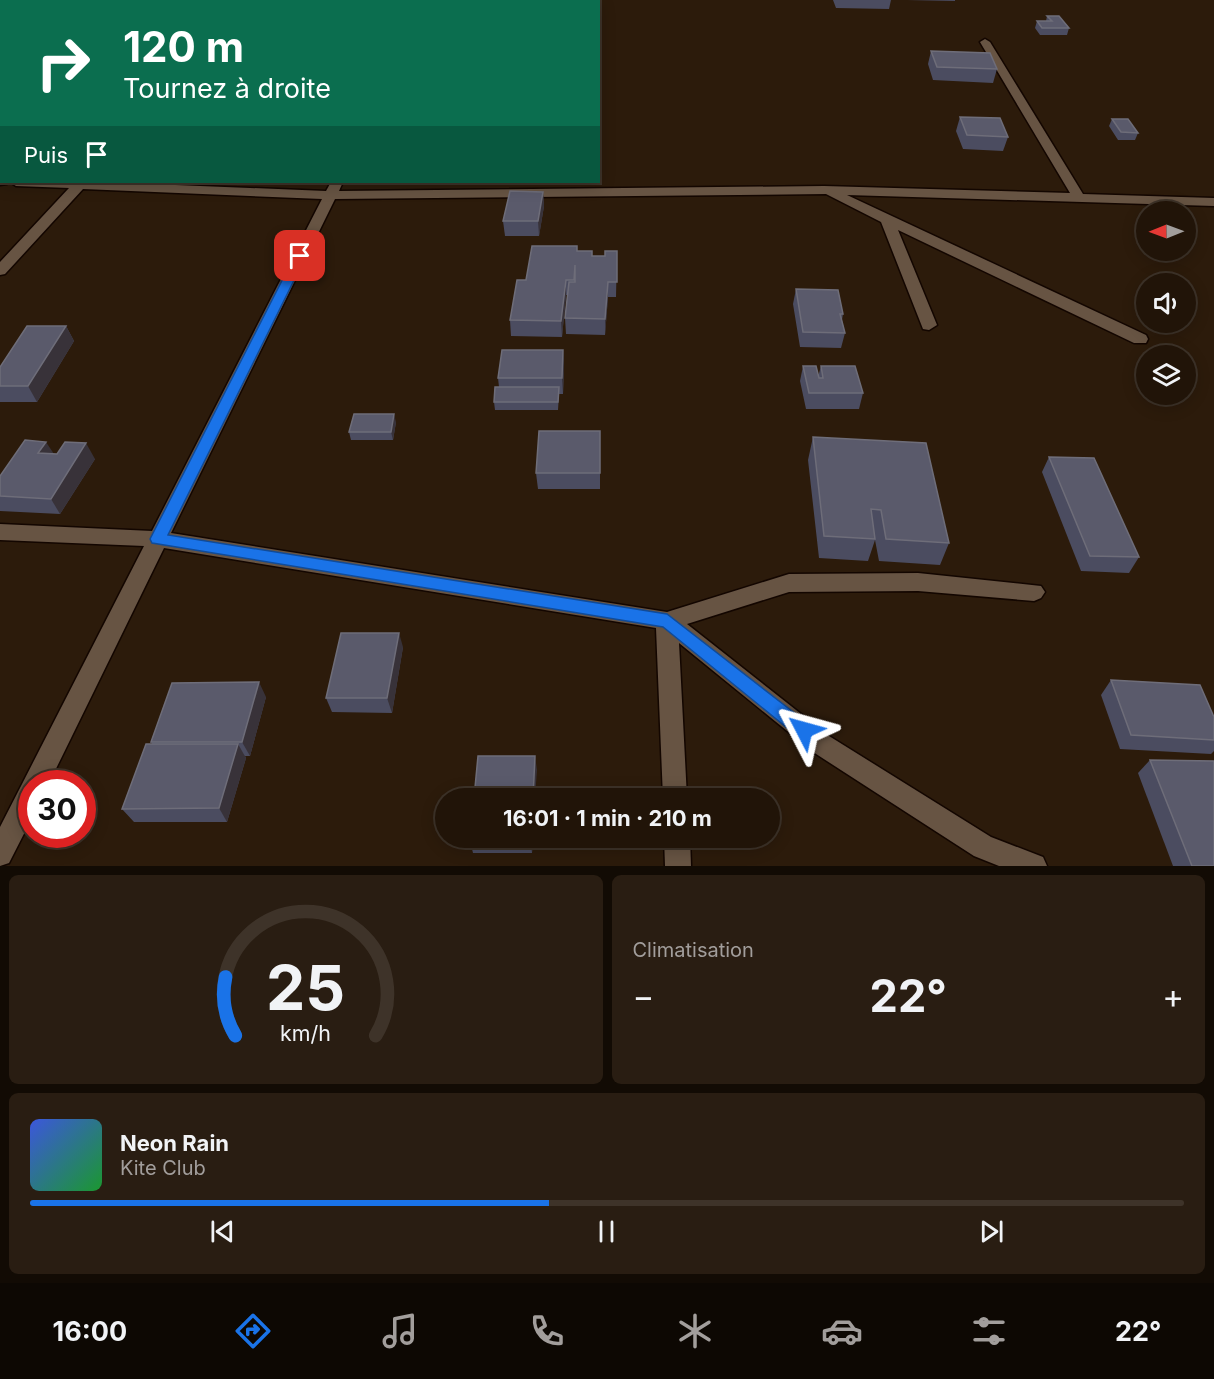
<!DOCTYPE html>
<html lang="fr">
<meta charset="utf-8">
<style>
:root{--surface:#211408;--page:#291d12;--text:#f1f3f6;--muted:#a29e9c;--line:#3e3329;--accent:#1a73e8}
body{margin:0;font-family:Inter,sans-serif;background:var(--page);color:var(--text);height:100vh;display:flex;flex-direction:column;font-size:22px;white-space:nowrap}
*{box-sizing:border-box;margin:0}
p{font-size:20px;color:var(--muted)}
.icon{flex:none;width:33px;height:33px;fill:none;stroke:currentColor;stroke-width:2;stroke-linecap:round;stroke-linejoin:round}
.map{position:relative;height:866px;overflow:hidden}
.details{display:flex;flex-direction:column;gap:9px;padding:9px;background:#120b04;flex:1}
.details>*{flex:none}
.hud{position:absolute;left:0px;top:0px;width:600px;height:183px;box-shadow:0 3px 15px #0003,0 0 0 2px var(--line);background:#0b6e4f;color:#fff;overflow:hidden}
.needle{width:39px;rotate:269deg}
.fabs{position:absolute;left:1136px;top:201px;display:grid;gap:12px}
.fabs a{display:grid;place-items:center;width:60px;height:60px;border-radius:50%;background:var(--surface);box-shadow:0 3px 15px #0003,0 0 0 2px var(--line);font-size:30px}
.speed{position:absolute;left:18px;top:770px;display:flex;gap:12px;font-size:30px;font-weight:700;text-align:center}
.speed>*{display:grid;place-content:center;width:78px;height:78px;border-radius:50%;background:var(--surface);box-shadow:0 3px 15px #0003,0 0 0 2px var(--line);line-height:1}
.speed .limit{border:9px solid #d22;background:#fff;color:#111}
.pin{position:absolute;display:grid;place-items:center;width:51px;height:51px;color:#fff;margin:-26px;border-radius:12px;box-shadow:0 3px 9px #0006}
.me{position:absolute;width:66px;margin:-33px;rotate:309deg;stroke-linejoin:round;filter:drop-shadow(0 0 4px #0008)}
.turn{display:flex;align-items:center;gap:21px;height:126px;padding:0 24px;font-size:27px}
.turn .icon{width:78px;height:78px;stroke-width:2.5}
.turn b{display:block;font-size:42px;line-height:51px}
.then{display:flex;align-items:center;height:57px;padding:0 24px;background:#0003;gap:12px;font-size:22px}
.big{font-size:45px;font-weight:700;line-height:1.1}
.details .card{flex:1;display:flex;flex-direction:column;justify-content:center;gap:9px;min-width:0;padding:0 21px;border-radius:9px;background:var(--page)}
.details .dial{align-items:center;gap:0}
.dial svg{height:156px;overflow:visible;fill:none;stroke:var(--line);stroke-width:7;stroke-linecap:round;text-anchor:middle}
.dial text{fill:var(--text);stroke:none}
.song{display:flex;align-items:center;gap:18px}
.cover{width:72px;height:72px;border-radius:9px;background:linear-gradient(135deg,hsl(230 70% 55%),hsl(130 70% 35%))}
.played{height:6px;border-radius:3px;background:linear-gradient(90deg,var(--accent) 45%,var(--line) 45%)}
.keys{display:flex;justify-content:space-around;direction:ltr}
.heat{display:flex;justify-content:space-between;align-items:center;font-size:33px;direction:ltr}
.details .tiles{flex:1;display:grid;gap:9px;grid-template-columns:1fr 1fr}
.card:last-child{grid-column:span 2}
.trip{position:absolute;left:435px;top:788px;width:345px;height:60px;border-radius:30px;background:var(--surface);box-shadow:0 3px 15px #0003,0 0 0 2px var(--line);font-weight:700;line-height:60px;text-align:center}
.tabs{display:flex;height:96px;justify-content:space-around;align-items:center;background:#0d0803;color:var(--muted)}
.tabs .icon{width:42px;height:42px}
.tabs .current{color:var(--accent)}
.tabs b{font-size:27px;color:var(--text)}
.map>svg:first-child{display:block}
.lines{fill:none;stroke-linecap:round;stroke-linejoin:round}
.minor-casing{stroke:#130600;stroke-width:3}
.minor{fill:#675443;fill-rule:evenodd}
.wall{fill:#4b4c60}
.shaded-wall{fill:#383239}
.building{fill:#5a5a6b;stroke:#6e6d79;stroke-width:1.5}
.route{fill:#1a73e8;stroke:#114b97;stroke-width:1.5}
</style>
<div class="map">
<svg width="1214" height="866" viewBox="0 0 1214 866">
<rect width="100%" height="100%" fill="#2c1b0b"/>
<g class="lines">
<g class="minor-casing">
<g id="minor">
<path d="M 243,0 L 254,0 L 242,2 Z"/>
<rect x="423" y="0" width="10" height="2"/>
<path d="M 2,2 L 2,9 L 0,9 L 0,3 Z"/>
<path d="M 985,39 L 990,42 L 1083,194 L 1214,198 L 1214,206 L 847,195 L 1146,335 L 1148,339 L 1146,343 L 1134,343 L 898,230 L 937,325 L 929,330 L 923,329 L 881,222 L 826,194 L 335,199 L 171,533 L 667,612 L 789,574 L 918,573 L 1041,586 L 1045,592 L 1041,598 L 1034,601 L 918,591 L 789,592 L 687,624 L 829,736 L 991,837 L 1043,857 L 1047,866 L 999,866 L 974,856 L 813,752 L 679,643 L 687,798 L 663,798 L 656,628 L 164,548 L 49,783 L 32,783 L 32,818 L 9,863 L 0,866 L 0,827 L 144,546 L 0,540 L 0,524 L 152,531 L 322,199 L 83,189 L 5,274 L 0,275 L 0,262 L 69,188 L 16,186 L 10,182 L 101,182 L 326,191 L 331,182 L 343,182 L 339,191 L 824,186 L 1070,193 L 980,42 Z"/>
<path d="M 0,177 L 2,182 L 8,182 L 7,184 L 0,185 Z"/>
<path d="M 664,837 L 690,837 L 691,866 L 665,866 Z"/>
</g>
</g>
<use href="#minor" class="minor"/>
</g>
<g class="wall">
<path d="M 161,0 L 187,0 L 186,2 L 161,2 Z"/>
<path d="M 833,0 L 891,0 L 889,9 L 836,8 Z"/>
<path d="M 907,0 L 955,0 L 955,1 Z"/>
<path d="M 1047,16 L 1069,28 L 1067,35 L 1040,35 L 1035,28 L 1037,21 L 1046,21 Z"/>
<path d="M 931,51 L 997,69 L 993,83 L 933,80 L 928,64 Z"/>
<path d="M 2,105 L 2,136 L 0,136 L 0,107 Z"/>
<path d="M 960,117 L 1008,137 L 1003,151 L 963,149 L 956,131 Z"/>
<path d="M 1112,119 L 1138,133 L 1135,140 L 1118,140 L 1109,126 Z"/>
<path d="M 2,140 L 2,173 L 0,173 L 0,141 Z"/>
<path d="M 236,182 L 282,182 L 279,185 Z"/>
<path d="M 543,192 L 544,206 L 539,236 L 505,236 L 503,221 Z"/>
<path d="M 577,251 L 592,256 L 605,256 L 617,251 L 616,297 L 608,297 L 605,335 L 566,334 L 565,318 L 568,295 L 566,295 L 562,337 L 511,336 L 510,320 L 526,280 Z"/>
<path d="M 796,289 L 843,314 L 842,320 L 845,333 L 841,348 L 800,347 L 793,304 Z"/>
<path d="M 66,326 L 74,341 L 37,402 L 0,402 L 0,367 Z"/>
<path d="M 563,350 L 564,366 L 563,394 L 559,394 L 558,410 L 495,410 L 494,402 L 499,387 L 498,378 Z"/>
<path d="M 803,366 L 818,377 L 821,366 L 863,393 L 859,409 L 806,409 L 800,381 Z"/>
<path d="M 396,422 L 393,440 L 351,440 L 349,432 Z"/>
<path d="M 600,431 L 600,489 L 538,489 L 536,473 Z"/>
<path d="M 813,437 L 949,543 L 940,565 L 879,561 L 875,540 L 868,561 L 819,558 L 808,460 Z"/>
<path d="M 54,454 L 95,459 L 60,514 L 0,511 L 0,476 Z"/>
<path d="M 1049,457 L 1139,557 L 1129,573 L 1081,571 L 1042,472 Z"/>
<path d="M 403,647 L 392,713 L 332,712 L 326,698 Z"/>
<path d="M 1111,680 L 1214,717 L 1214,751 L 1211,754 L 1120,749 L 1101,695 Z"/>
<path d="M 266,697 L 250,756 L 245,756 L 246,758 L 227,822 L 134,822 L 122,809 L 152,744 L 151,742 Z"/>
<path d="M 1150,760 L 1214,866 L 1173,866 L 1138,773 Z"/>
<path d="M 533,837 L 532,853 L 473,853 L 470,841 Z"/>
</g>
<g class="shaded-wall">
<path d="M 1,52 L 2,61 L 0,63 L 0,53 Z"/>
<path d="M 543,192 L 544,206 L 539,236 L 538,221 Z"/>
<path d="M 566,280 L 566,295 L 562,337 L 561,321 Z"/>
<path d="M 608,282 L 608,297 L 605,335 L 605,319 Z"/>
<path d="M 66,326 L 74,341 L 37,402 L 28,386 Z"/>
<path d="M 563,350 L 564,366 L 563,394 L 562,378 Z"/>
<path d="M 394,414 L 396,422 L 393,440 L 391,432 Z"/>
<path d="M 46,442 L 56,457 L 38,453 Z"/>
<path d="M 86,443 L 95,459 L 60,514 L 51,499 Z"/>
<path d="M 399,633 L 403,647 L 392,713 L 387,698 Z"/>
<path d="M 259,682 L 266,697 L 250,756 L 242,742 Z"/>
<path d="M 238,744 L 246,758 L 227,822 L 219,808 Z"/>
<path d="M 535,756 L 537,770 L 535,798 L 533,798 Z"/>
<path d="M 530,837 L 533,837 L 532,853 L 530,840 Z"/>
</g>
<g class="building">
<path d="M 1047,16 L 1059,16 L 1069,28 L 1042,28 L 1037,21 L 1052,21 Z"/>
<path d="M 931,51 L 990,53 L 997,69 L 937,67 Z"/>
<path d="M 2,105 L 2,122 L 0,122 L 0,107 Z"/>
<path d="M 960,117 L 1000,118 L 1008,137 L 967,135 Z"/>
<path d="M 1112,119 L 1128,119 L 1138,133 L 1121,132 Z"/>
<path d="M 2,140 L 2,158 L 0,158 L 0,141 Z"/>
<path d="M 510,191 L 543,192 L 538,221 L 503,221 Z"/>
<path d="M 532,246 L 577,246 L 577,251 L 592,251 L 592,256 L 605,256 L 605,251 L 617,251 L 617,282 L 608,282 L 605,319 L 565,318 L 569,282 L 575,282 L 575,265 L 574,280 L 566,280 L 561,321 L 510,320 L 517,280 L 526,280 Z"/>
<path d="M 796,289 L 838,290 L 843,314 L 840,314 L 845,333 L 803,332 Z"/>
<path d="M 27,326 L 66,326 L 28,386 L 0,386 L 0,367 Z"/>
<path d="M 502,350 L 563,350 L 562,378 L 498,378 Z"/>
<path d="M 803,366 L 816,366 L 819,378 L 823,378 L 821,366 L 855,366 L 863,393 L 809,393 Z"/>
<path d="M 495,387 L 559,387 L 558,402 L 494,402 Z"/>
<path d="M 354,414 L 394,414 L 391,432 L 349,432 Z"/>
<path d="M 539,431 L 600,431 L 600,473 L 536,473 Z"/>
<path d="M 813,437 L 926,443 L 949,543 L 886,539 L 881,510 L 871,509 L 875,539 L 824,536 Z"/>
<path d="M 25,440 L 46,442 L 38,453 L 57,454 L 65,442 L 86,443 L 51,499 L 0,496 L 0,476 Z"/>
<path d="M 1049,457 L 1094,458 L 1139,557 L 1090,556 Z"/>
<path d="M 341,633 L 399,633 L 387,698 L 326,698 Z"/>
<path d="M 1111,680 L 1200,685 L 1214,717 L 1214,740 L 1131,735 Z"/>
<path d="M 259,682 L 242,742 L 151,742 L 172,683 Z"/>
<path d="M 146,744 L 238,744 L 219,808 L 122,809 Z"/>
<path d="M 478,756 L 535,756 L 533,798 L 474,798 Z"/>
<path d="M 1150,760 L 1214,761 L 1214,866 L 1192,866 Z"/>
<path d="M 470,837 L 530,837 L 530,840 L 470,841 Z"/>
</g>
<path class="route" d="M 296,253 L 306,256 L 168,535 L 667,614 L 810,725 L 813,730 L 810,736 L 804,739 L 797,736 L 663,627 L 152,543 L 150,539 Z"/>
</svg>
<div class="fabs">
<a><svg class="needle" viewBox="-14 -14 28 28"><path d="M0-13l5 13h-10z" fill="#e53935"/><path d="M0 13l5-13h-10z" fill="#a29e9c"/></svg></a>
<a><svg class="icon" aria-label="sound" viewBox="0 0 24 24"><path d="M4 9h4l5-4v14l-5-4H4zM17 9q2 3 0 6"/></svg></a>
<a><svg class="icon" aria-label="layers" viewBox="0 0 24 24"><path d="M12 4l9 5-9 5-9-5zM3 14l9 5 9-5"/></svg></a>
</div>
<div class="speed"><div class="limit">30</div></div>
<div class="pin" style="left:300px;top:256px;background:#d93025"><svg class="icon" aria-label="arrive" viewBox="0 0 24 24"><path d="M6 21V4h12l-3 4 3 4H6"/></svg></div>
<svg class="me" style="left:804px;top:730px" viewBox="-20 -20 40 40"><path d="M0-17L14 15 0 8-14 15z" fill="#1a73e8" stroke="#fff" stroke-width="4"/></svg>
<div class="trip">16:01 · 1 min · 210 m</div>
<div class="hud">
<div class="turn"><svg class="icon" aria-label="right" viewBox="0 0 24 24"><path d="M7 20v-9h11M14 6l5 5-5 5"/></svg><div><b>120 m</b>Tournez à droite</div></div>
<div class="then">Puis<svg class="icon" aria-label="arrive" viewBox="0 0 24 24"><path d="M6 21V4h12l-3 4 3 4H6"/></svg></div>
</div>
</div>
<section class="details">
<div class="tiles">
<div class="card dial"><svg viewBox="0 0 100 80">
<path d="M14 69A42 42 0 1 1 86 69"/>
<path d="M14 69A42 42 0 0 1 9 39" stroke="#1a73e8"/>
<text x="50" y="56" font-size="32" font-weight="700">25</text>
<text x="50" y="72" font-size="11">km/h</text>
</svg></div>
<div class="card"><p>Climatisation</p>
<div class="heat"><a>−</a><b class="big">22°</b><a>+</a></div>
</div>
<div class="card">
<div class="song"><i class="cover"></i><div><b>Neon Rain</b><p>Kite Club</p></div></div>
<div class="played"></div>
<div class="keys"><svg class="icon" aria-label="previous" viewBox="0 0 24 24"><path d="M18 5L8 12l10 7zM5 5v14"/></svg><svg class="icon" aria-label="pause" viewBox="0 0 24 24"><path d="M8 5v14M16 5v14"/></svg><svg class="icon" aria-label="next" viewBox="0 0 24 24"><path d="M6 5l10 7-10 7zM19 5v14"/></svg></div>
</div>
</div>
</section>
<nav class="tabs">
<b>16:00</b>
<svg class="icon current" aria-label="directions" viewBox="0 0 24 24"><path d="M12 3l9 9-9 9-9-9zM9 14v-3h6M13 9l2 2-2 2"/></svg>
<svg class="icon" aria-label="music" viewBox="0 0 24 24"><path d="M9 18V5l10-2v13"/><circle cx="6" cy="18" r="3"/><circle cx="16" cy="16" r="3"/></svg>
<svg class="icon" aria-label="phone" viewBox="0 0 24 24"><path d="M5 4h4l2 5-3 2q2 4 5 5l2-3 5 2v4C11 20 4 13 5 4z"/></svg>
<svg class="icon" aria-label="climate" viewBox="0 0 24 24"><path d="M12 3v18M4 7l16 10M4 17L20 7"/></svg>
<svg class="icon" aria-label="car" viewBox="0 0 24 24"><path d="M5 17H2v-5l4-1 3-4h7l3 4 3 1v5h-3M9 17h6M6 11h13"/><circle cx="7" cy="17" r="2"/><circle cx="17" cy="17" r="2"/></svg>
<svg class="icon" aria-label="filters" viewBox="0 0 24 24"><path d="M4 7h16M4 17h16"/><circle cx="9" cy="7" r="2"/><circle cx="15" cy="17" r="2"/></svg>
<b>22°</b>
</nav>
